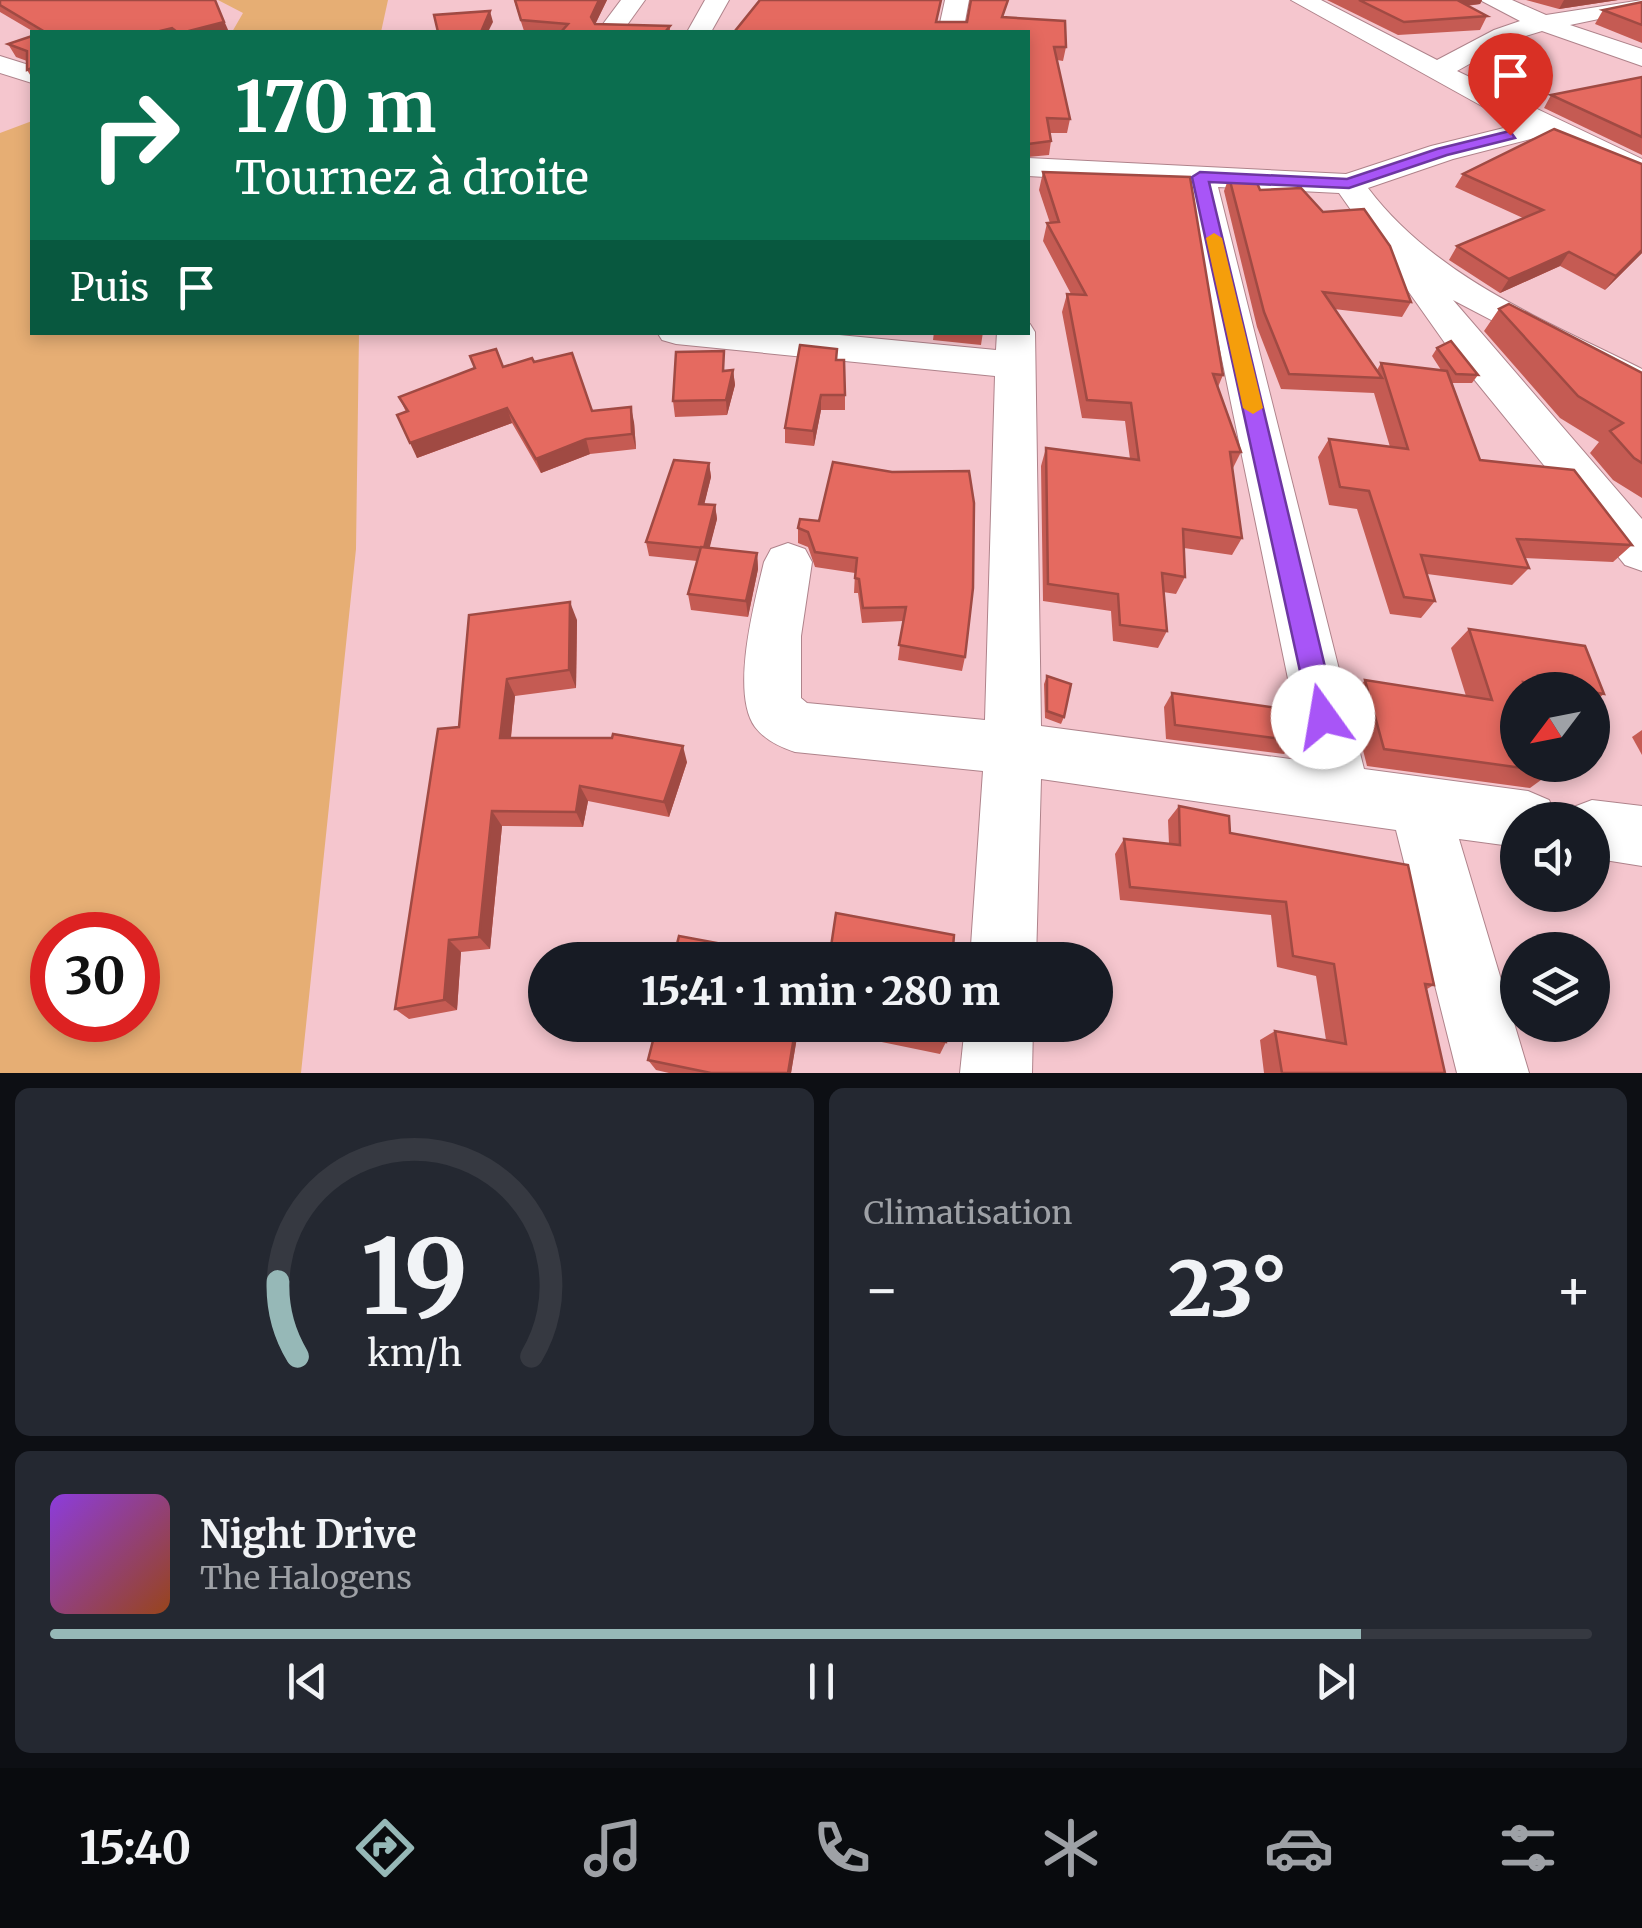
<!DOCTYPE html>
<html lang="fr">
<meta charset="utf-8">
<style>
:root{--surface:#171b24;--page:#242831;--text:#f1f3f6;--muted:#9ea1a6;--line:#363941;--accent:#96b8b7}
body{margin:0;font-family:Merriweather,serif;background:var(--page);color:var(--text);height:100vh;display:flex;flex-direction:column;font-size:38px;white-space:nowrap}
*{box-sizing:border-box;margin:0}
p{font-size:32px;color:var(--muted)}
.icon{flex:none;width:55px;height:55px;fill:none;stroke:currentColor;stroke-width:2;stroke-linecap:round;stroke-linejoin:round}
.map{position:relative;height:1073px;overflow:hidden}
.panel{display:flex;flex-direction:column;gap:15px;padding:15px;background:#0d0f14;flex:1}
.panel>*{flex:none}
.hud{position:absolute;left:30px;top:30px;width:1000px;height:305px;border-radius:0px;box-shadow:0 5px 15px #0003;background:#0b6e4f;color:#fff;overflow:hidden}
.needle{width:65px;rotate:238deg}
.fabs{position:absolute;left:1500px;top:672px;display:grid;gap:20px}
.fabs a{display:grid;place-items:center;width:110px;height:110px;border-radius:50%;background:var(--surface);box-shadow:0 5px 15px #0003;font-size:50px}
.speed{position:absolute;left:30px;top:912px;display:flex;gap:20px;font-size:50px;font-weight:700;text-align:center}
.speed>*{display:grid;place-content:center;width:130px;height:130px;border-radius:50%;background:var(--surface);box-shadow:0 5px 15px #0003;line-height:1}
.speed .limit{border:15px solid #d22;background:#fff;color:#111}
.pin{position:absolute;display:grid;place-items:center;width:85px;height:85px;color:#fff;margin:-102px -42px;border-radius:50% 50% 50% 0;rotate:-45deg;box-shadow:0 0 10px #0007}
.pin .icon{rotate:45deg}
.me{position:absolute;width:110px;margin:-55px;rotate:347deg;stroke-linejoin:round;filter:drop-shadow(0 0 8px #0008)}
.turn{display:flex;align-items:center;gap:35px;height:210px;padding:0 40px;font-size:45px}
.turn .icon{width:130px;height:130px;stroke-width:2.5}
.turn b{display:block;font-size:70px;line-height:85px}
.then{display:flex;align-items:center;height:95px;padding:0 40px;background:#0003;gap:20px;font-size:38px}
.big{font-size:75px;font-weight:800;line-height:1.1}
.panel .widget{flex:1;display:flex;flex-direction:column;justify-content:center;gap:15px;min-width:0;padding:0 35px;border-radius:15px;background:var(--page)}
.panel .dial{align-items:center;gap:0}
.dial svg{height:260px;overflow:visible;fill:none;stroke:var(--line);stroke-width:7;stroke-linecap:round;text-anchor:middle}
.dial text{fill:var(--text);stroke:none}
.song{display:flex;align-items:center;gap:30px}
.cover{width:120px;height:120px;border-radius:15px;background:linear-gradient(135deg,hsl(270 70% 55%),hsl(20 70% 35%))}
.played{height:10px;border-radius:5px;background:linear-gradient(90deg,var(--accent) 85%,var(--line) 85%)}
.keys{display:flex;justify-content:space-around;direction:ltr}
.heat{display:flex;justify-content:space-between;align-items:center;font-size:55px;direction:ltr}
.panel .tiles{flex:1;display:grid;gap:15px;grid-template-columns:1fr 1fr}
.widget:last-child{grid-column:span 2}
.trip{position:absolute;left:528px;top:942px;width:585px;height:100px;border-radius:50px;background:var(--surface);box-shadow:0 5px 15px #0003;font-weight:800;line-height:100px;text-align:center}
.menu{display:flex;height:160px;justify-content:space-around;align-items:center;background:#090b0e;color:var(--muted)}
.menu .icon{width:70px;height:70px}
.menu .active{color:var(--accent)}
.menu b{font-size:45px;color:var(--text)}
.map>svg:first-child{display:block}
.green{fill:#e6ae74;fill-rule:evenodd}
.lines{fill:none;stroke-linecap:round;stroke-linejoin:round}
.minor-casing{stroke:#af838b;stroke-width:2}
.minor{fill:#fff;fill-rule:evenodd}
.wall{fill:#c55b53}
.shaded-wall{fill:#a04a43}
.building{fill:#e56a60;stroke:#a04a43;stroke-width:2.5}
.route{fill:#a855f7;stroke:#6d37a1;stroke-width:2.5}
.slow{fill:#f59e0b}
</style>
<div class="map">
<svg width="1642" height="1073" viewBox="0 0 1642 1073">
<rect width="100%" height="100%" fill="#f5c6ce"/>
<g class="green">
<path d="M 218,0 L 388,0 L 381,32 L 232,32 L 243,13 Z"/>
<path d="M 32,121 L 32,332 L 359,333 L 356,549 L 301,1073 L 0,1073 L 0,133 ZM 52,935 L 138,935 L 138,1020 L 52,1020 Z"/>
</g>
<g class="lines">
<g class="minor-casing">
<g id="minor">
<path d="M 621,0 L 645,0 L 622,32 L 597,32 Z"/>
<path d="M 705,0 L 729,0 L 711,32 L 687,32 Z"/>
<path d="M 945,0 L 969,0 L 963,32 L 938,32 Z"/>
<path d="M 1291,0 L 1321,0 L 1437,60 L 1494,30 L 1520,21 L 1480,0 L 1512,0 L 1546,15 L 1642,0 L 1642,10 L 1570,25 L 1642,49 L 1642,66 L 1542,31 L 1512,40 L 1457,71 L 1642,159 L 1642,180 L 1542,136 L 1453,159 L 1368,188 C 1436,278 1545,320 1642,369 L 1642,399 L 1453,300 L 1642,519 L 1642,571 L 1625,565 L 1447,346 L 1339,193 L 1218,187 L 1364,769 L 1528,791 L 1549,800 L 1558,820 L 1518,820 L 1518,847 L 1459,839 L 1529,1073 L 1457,1073 L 1396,830 L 1041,779 L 1036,960 L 970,960 L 983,771 L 795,752 C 780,747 765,740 755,727 C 730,692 755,601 764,562 L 771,549 L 788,543 L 805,549 L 812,562 L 801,636 L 801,698 L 807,703 L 985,720 L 995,376 L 676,344 L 662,340 L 657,332 L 808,332 L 996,350 L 997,332 L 1028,332 L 1030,324 L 1035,332 L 1041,726 L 1305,761 L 1186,185 L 1028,176 L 1028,158 L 1346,174 L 1431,146 L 1516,125 Z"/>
<path d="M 0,56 L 32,66 L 32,83 L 0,73 Z"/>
<path d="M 1592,800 L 1642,806 L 1642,866 L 1592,858 L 1592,820 L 1566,820 L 1571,808 Z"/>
<path d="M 965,1025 L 1033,1025 L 1032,1073 L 960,1073 Z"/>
</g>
</g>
<use href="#minor" class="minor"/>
</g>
<g class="wall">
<path d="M 0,0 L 229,32 L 34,32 L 0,12 Z"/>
<path d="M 514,0 L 607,0 L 595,24 L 670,26 L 670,32 L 524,31 Z"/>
<path d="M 1327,0 L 1482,0 L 1480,4 L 1467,6 L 1487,16 L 1480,30 L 1398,35 Z"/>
<path d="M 1526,0 L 1618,0 L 1559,9 Z"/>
<path d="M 1642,2 L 1642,43 L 1595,24 L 1603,10 Z"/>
<path d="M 1005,17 L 1066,47 L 1063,61 L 1057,60 L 1070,119 L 1067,133 L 1050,133 L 1051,141 L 1049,155 L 1028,157 L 1028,32 L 735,32 L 735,31 L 938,22 L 967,22 Z"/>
<path d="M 32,36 L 32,78 L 27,70 L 27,61 L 16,57 L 8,44 Z"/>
<path d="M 1642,77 L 1642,155 L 1544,108 L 1551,95 Z"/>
<path d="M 1642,164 L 1642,253 L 1605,290 L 1560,266 L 1500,293 L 1449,260 L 1457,246 L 1523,218 L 1455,187 L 1463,174 Z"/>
<path d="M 1043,172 L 1223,375 L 1218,387 L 1241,452 L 1232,470 L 1242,538 L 1232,555 L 1184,548 L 1185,577 L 1176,594 L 1163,592 L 1167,631 L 1158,648 L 1113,641 L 1111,611 L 1043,601 L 1041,466 L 1046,448 L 1130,459 L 1125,421 L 1082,418 L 1062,312 L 1067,294 L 1071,294 L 1043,241 L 1047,223 L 1050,223 L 1039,190 Z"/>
<path d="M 1229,177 L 1260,190 L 1323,212 L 1411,302 L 1402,317 L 1334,309 L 1377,370 L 1381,363 L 1441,370 L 1432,356 L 1437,348 L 1478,375 L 1472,383 L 1451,383 L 1480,460 L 1632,545 L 1613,562 L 1524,558 L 1529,568 L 1512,585 L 1427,574 L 1435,601 L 1421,618 L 1390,614 L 1357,509 L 1329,505 L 1318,457 L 1329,439 L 1390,447 L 1374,393 L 1281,389 L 1257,327 L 1224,191 Z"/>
<path d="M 1499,309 L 1642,373 L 1642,498 L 1613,480 L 1590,453 L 1599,442 L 1560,418 L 1484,331 Z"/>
<path d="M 934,332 L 983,332 L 981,345 L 933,340 Z"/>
<path d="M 837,360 L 845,395 L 845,410 L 821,410 L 814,446 L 785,443 L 785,428 Z"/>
<path d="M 534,362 L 592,411 L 634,422 L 636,449 L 590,454 L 541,473 L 512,423 L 417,458 L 406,412 L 399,397 L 475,368 L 503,367 Z"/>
<path d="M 733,370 L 735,385 L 727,415 L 675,417 L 673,401 L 725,371 Z"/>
<path d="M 709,463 L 711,477 L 704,504 L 715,505 L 717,519 L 709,548 L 757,553 L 758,569 L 748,617 L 691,610 L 688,594 L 697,561 L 649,556 L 646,542 Z"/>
<path d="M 819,521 L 965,657 L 962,671 L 898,660 L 903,621 L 862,623 L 858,593 L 854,593 L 855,573 L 815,567 L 808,547 L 798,543 L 798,528 Z"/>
<path d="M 469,615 L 577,620 L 576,688 L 515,696 L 511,738 L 687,762 L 669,817 L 588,801 L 583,827 L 502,826 L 490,949 L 461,952 L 457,1010 L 409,1019 L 395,1009 L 459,727 Z"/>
<path d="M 1469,629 L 1604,694 L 1592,703 L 1592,690 L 1518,690 L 1552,772 L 1530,788 L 1367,766 L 1350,698 L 1365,680 L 1466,696 L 1451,648 Z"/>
<path d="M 1047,676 L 1064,717 L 1061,724 L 1045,718 L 1044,684 Z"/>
<path d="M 1172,693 L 1296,741 L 1284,754 L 1166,739 L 1164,707 Z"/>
<path d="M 1642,730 L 1642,755 L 1632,737 Z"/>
<path d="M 1179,806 L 1230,833 L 1434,985 L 1427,989 L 1445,1073 L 1264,1073 L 1260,1040 L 1275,1031 L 1326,1040 L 1316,976 L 1277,967 L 1271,915 L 1120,900 L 1115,854 L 1124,839 L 1169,844 L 1168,820 Z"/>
<path d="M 657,1025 L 947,1025 L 946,1042 L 940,1054 L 799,1025 L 791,1073 L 669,1073 L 656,1070 L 648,1060 Z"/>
</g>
<g class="shaded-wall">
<path d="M 215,0 L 229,32 L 185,32 Z"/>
<path d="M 599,0 L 607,0 L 593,29 L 591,17 Z"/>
<path d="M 1446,0 L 1482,0 L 1480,4 L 1442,8 Z"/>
<path d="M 1564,0 L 1618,0 L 1559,9 Z"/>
<path d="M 490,11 L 493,22 L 488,32 L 481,32 Z"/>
<path d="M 172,28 L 175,32 L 156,32 Z"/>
<path d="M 1642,250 L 1642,253 L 1605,290 L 1616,276 Z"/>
<path d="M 1569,252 L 1560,266 L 1500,293 L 1509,279 Z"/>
<path d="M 733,370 L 735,385 L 727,415 L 726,400 Z"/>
<path d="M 821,395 L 821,410 L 814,446 L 813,431 Z"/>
<path d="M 631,407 L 634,422 L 636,449 L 632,434 Z"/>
<path d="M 507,408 L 512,423 L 417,458 L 410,443 Z"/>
<path d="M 586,439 L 590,454 L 541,473 L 536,459 Z"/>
<path d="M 709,463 L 711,477 L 701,518 L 699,504 Z"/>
<path d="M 715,505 L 717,519 L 706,562 L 704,548 Z"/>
<path d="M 757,553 L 758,569 L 748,617 L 746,601 Z"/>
<path d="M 570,602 L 577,620 L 576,688 L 569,670 Z"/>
<path d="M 507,679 L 515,696 L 509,754 L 500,738 Z"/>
<path d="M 683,746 L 687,762 L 669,817 L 664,802 Z"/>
<path d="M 580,786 L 588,801 L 583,827 L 576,812 Z"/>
<path d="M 492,811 L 502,826 L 490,949 L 479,937 Z"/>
<path d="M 449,940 L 461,952 L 457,1010 L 444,1000 Z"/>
<path d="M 796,1025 L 799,1025 L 791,1073 L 788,1073 Z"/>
</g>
<g class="building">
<path d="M 0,0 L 215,0 L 224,22 L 185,32 L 177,32 L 172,28 L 156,32 L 43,32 L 45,32 L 0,5 Z"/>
<path d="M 515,0 L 599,0 L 591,17 L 595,24 L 670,26 L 665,32 L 561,32 L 568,24 L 521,20 Z"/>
<path d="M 760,0 L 941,0 L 936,22 L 967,22 L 971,0 L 1008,0 L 1002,17 L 1065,21 L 1066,47 L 1054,47 L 1070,119 L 1047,118 L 1051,141 L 1028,144 L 1028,32 L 747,32 L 735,31 Z"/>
<path d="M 1359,0 L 1457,0 L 1487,16 L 1404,22 Z"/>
<path d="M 1642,2 L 1642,25 L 1603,10 Z"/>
<path d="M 490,11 L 481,32 L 438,32 L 434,15 Z"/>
<path d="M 32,36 L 32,68 L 27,70 L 27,51 L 8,44 Z"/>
<path d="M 1642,77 L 1642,137 L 1551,95 Z"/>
<path d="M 1554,129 L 1642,164 L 1642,250 L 1616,276 L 1569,252 L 1509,279 L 1457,246 L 1543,210 L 1463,174 Z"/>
<path d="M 1043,172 L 1190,177 L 1223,375 L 1213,374 L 1241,452 L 1230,452 L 1242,538 L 1183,529 L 1185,577 L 1162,573 L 1167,631 L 1120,625 L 1118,594 L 1048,584 L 1046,448 L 1139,460 L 1131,403 L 1087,400 L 1067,294 L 1086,295 L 1047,223 L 1059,222 Z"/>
<path d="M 1229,177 L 1255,178 L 1260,190 L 1301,188 L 1323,212 L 1364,209 L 1390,246 L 1411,302 L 1323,292 L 1382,378 L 1289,374 L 1264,312 Z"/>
<path d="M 1509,304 L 1642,373 L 1642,463 L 1634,458 L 1610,431 L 1623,423 L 1578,396 L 1499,309 Z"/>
<path d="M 1451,341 L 1478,375 L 1456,374 L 1437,348 Z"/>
<path d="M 800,345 L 837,349 L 836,360 L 844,360 L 845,395 L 821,395 L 813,431 L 785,428 Z"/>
<path d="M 496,349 L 503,367 L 532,358 L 534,362 L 572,353 L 592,411 L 631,407 L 632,434 L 586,439 L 536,459 L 507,408 L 410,443 L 397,415 L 408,411 L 399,397 L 475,368 L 470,356 Z"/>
<path d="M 724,351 L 723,371 L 733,370 L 726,400 L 673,401 L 676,352 Z"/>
<path d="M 1381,363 L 1447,371 L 1480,460 L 1574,470 L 1632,545 L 1517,539 L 1529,568 L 1421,555 L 1435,601 L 1404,597 L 1369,491 L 1340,487 L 1329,439 L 1408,449 Z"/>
<path d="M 674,460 L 709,463 L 699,504 L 715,505 L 704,548 L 646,542 Z"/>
<path d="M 833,462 L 892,472 L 969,471 L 974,503 L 973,588 L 965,657 L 899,645 L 906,607 L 863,608 L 859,579 L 855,578 L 857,558 L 815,552 L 808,532 L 798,528 L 800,519 L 819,521 Z"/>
<path d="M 701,547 L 757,553 L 746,601 L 688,594 Z"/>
<path d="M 570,602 L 569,670 L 507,679 L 500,738 L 612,738 L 613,734 L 683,746 L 664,802 L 580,786 L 576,812 L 492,811 L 479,937 L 449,940 L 444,1000 L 395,1009 L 438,729 L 459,727 L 469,615 Z"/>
<path d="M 1469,629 L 1585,646 L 1604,694 L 1592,692 L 1592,690 L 1580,690 L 1523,682 L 1525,690 L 1518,690 L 1518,765 L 1550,765 L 1552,772 L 1384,749 L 1365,680 L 1492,700 Z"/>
<path d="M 1047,676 L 1071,684 L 1064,717 L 1047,711 Z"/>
<path d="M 1172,693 L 1291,710 L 1296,741 L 1175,725 Z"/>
<path d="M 1179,806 L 1229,816 L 1230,833 L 1408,865 L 1434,985 L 1425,984 L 1445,1073 L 1282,1073 L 1275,1031 L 1346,1044 L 1334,964 L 1293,956 L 1286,902 L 1130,887 L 1124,839 L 1180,845 Z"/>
<path d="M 836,913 L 954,935 L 952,960 L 829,960 Z"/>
<path d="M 679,936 L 809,960 L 673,960 Z"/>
<path d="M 657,1025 L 796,1025 L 788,1073 L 711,1073 L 648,1060 Z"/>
<path d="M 860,1025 L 947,1025 L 946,1042 Z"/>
</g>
<path class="route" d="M 1510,131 L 1515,138 L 1447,155 L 1349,188 L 1209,182 L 1337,717 L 1333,725 L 1323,729 L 1314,725 L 1310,717 L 1192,177 L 1200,172 L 1347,179 L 1437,149 Z"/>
<path class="slow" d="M 1214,233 L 1222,238 L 1263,408 L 1253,414 L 1243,408 L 1206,238 Z"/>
</svg>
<div class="fabs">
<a><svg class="needle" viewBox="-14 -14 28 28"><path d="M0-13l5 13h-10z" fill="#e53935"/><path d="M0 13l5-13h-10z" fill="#9ea1a6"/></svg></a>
<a><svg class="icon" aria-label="sound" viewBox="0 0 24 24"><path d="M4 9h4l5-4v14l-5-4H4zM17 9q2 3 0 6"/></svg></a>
<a><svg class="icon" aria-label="layers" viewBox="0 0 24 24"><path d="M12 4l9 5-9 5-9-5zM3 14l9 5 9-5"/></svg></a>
</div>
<div class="speed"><div class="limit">30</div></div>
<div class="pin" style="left:1510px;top:135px;background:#d93025"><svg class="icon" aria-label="arrive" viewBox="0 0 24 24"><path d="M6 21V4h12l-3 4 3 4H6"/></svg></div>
<svg class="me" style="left:1323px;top:717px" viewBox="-20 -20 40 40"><circle r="19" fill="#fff"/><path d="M0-13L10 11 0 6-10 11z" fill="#a855f7"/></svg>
<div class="trip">15:41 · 1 min · 280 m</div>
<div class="hud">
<div class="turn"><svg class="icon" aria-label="right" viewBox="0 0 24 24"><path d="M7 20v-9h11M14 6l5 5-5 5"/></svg><div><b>170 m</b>Tournez à droite</div></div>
<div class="then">Puis<svg class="icon" aria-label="arrive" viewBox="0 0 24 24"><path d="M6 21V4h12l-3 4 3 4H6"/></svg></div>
</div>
</div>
<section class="panel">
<div class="tiles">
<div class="widget dial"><svg viewBox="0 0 100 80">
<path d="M14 69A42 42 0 1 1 86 69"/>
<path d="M14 69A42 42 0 0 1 8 46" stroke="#96b8b7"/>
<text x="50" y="56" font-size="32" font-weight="700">19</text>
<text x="50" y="72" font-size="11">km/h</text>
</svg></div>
<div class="widget"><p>Climatisation</p>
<div class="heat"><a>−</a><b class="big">23°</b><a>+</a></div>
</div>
<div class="widget">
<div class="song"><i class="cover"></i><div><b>Night Drive</b><p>The Halogens</p></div></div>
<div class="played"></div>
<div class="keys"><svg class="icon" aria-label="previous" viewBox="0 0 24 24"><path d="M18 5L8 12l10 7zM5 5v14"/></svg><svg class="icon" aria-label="pause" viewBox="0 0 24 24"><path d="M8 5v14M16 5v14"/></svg><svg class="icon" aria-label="next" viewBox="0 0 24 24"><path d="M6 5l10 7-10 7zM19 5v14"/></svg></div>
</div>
</div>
</section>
<nav class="menu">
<b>15:40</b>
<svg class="icon active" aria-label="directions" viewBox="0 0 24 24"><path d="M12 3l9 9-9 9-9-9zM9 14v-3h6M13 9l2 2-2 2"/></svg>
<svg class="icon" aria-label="music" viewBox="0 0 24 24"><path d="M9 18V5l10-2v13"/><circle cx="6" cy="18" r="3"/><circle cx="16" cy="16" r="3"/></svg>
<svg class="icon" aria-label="phone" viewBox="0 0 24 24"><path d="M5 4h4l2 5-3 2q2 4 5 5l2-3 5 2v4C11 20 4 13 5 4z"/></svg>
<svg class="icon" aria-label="climate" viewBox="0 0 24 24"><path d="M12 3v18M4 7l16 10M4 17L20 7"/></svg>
<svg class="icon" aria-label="car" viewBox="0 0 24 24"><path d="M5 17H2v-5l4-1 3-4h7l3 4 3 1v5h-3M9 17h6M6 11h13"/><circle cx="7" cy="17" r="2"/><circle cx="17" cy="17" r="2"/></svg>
<svg class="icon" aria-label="filters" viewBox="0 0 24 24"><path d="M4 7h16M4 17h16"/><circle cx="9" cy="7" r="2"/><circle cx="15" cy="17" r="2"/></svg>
</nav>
